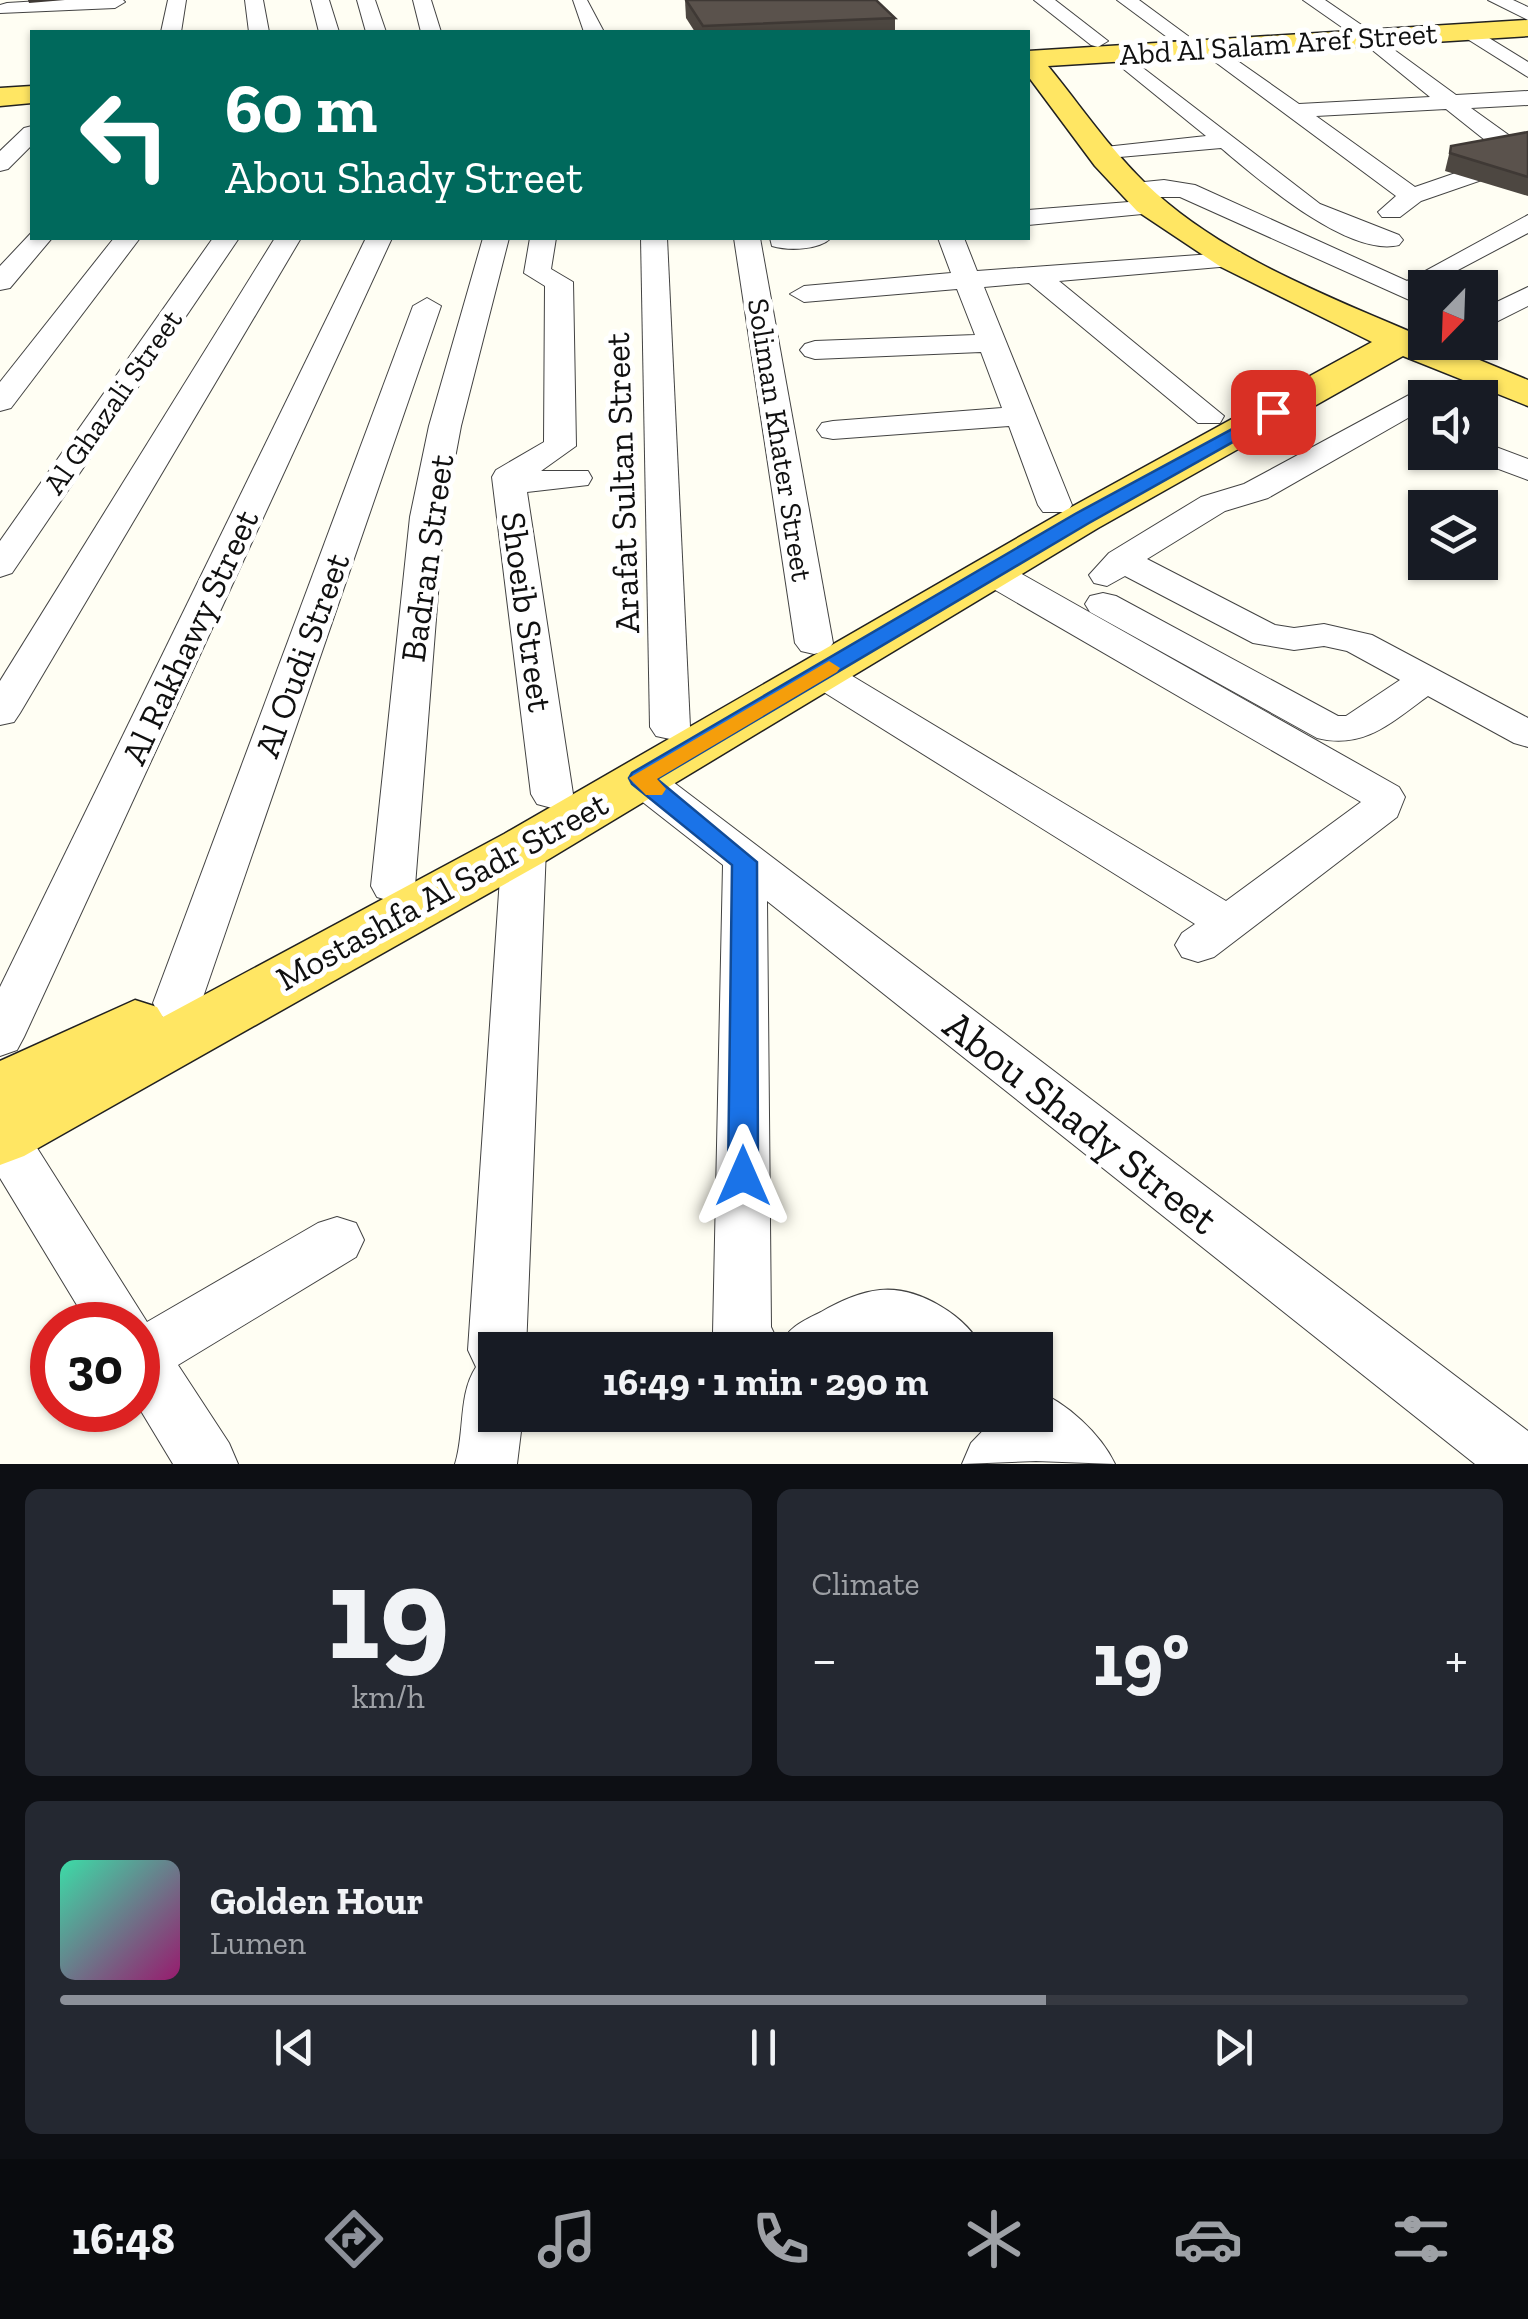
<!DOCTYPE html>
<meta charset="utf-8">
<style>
:root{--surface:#171b24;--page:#242831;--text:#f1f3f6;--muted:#9ea1a6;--line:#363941;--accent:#8c9099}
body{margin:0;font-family:"Zilla Slab",serif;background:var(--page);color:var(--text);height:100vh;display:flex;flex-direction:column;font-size:38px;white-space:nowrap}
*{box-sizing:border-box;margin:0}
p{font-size:32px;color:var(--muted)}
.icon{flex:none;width:55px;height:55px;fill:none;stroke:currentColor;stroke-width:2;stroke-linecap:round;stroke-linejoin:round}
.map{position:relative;height:1464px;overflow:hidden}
.side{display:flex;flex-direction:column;gap:25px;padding:25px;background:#0d0f14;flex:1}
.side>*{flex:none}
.hud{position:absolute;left:30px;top:30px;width:1000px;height:210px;border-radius:0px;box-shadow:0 2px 8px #0004;background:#00695c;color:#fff;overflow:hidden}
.needle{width:65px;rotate:203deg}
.fabs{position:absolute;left:1408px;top:270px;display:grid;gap:20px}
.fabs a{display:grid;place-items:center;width:90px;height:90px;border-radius:0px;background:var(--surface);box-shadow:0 2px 8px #0004;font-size:50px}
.speed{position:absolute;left:30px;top:1302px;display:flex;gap:20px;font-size:50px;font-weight:700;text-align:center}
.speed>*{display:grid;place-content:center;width:130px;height:130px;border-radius:50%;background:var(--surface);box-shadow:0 2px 8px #0004;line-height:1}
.speed .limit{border:15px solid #d22;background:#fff;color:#111}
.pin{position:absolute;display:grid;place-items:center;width:85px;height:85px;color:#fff;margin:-42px;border-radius:20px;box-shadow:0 5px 15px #0006}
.me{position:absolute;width:110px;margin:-55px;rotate:0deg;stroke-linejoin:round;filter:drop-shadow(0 0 8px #0008)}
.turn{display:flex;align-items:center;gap:35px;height:210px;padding:0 30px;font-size:45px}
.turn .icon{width:130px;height:130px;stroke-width:2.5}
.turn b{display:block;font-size:70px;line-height:85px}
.big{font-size:75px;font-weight:700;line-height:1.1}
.side .card{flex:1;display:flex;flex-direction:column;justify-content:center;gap:15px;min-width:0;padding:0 35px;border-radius:15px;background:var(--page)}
.side .dial{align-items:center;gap:0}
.dial b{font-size:130px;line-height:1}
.song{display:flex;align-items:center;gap:30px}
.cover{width:120px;height:120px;border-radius:15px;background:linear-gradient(135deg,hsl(160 70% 55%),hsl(320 70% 35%))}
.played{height:10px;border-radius:5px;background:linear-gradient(90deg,var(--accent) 70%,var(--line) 70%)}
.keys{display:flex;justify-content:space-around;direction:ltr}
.heat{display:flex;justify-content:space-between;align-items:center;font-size:55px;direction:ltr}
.side .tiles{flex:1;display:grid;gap:25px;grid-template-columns:1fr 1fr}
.card:last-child{grid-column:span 2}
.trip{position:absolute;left:478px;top:1332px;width:575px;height:100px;border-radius:0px;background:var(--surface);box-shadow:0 2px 8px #0004;font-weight:700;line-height:100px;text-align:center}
.menu{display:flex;height:160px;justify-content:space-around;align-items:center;background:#090b0e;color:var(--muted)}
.menu .icon{width:70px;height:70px}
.menu .active{color:var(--accent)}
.menu b{font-size:45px;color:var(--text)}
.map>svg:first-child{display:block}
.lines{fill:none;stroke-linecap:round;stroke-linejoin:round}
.minor-casing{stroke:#434343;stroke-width:2}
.major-casing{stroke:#212121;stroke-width:3}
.minor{fill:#fff;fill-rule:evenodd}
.major{fill:#ffe663;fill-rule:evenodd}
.wall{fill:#4d4741}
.shaded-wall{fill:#3f3935}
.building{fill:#5a524c;stroke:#3f3935;stroke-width:2.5}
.route{fill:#1a73e8;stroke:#114b97;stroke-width:2.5}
.slow{fill:#f59e0b}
.labels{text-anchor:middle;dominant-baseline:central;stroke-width:10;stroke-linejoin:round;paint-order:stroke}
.far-street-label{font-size:30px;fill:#101010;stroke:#fff}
.street-label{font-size:35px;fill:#101010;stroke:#fff}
.near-street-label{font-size:42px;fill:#101010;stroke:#fff}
</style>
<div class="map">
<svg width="1528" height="1464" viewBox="0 0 1528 1464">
<rect width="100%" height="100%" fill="#fffef3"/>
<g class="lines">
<g class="minor-casing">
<g id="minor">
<path d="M 57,0 L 123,0 L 125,2 L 115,8 L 0,13 L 0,5 L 7,3 Z"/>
<path d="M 168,0 L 186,0 L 181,32 L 161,32 Z"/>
<path d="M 245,0 L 263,0 L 269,32 L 249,32 Z"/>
<path d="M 311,0 L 329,0 L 339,32 L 319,32 Z"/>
<path d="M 357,0 L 375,0 L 386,32 L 366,32 Z"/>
<path d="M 413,0 L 431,0 L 441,32 L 421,32 Z"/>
<path d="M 573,0 L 587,0 L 604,32 L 584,32 Z"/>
<path d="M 1034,0 L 1055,0 L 1108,41 L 1098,47 L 1091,45 Z"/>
<path d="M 1117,0 L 1139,0 L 1188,36 L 1185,40 L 1171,40 Z"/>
<path d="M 1303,0 L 1325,0 L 1363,26 L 1360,30 L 1346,30 Z"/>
<path d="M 1488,0 L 1513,0 L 1528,7 L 1528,20 Z"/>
<path d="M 1468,25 L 1528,62 L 1528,77 L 1461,35 L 1458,31 Z"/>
<path d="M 1367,30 L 1456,95 L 1528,91 L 1528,105 L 1471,108 L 1528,149 L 1528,164 L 1421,201 L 1400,217 L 1382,217 L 1378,212 L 1396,196 L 1195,47 L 1205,41 L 1212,43 L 1299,104 L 1430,97 L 1360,40 L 1357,36 ZM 1446,109 L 1505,156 L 1415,187 L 1316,116 Z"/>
<path d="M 1117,48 L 1320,204 L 1399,235 L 1403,240 L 1399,245 C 1348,258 1258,179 1221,148 L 1097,159 L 1093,154 L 1105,147 L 1206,136 L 1110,58 L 1107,54 L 1110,50 Z"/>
<path d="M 32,126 L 32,145 L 8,169 L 0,171 L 0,151 L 24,128 Z"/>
<path d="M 1164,180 L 1195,185 L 1407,281 L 1528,215 L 1528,233 L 1424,288 L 1425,307 L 1180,197 L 1134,197 L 1122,190 L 1134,183 Z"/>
<path d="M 1154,200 L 1166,207 L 1163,212 L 1028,225 L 1028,210 Z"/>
<path d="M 32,232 L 32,238 L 52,238 L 10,288 L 0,290 L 0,266 Z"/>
<path d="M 114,238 L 140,238 L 11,408 L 0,411 L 0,382 Z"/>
<path d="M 213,238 L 239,238 L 12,573 L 0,577 L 0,541 Z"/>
<path d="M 275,238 L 301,238 L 20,713 L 14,722 L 0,725 L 0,681 Z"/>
<path d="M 366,238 L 392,238 L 24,1037 L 17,1050 L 0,1056 L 0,987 Z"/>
<path d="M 483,238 L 509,238 L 461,426 L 444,517 L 415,886 L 409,897 L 393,902 L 377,897 L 371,886 L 410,517 L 429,426 Z"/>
<path d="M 530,238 L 556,238 L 551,269 L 573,282 L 576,446 L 541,471 L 588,471 L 592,478 L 588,485 L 527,492 L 573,794 L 567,804 L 552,808 L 537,804 L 531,794 L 492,477 L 496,470 L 544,442 L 545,286 L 524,273 Z"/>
<path d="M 641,238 L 667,238 L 690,727 L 684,736 L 670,739 L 656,736 L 650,727 Z"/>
<path d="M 734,238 L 760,238 L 833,643 L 827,651 L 814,654 L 801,651 L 795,643 Z"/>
<path d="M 770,238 L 831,238 C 819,250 789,251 772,246 Z"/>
<path d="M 938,238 L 964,238 L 977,271 L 1240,252 L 1244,258 L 1231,266 L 1059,281 L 1224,416 L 1220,423 L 1198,423 L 1029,283 L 984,287 L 1072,505 L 1067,512 L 1043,512 L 1038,505 L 1009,426 L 833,439 L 822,437 L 817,430 L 822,423 L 833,421 L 1002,408 L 981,352 L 815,359 L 805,356 L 800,350 L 805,344 L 815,341 L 975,335 L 957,289 L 804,302 L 790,294 L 804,286 L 951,273 Z"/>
<path d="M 1528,287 L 1528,306 L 1480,330 L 1480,310 Z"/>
<path d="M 427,298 L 441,306 L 201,1003 L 194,1016 L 177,1021 L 160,1016 L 153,1003 L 413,306 Z"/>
<path d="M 1409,395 L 1432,398 L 1425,398 L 1425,414 L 1415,414 L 1268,498 L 1225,511 L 1147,559 L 1275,625 L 1294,628 L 1324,624 L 1372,635 L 1528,718 L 1528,747 L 1514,743 L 1428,696 C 1392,722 1364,750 1317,738 L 1090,612 L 1085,604 L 1090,596 L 1103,593 L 1116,596 L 1338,716 L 1346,716 L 1400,680 L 1347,651 L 1324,646 L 1294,650 L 1253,643 L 1125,576 L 1107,586 L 1094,583 L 1089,575 L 1109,553 L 1201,497 L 1244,484 Z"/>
<path d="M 1480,441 L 1528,459 L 1528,480 L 1469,458 L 1465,452 L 1480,452 Z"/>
<path d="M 991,561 L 1004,564 L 1399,787 L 1405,797 L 1397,817 L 1214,957 L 1198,962 L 1182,957 L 1175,945 L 1182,933 L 1195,924 L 806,681 L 801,673 L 806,665 L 820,661 L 834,665 L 1226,901 L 1361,802 L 978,580 L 973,572 L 978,564 Z"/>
<path d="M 641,766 L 656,769 L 1528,1431 L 1528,1464 L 1475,1464 L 767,901 L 771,1327 L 780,1346 C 788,1327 803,1321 821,1312 C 838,1302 860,1292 880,1290 C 918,1286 968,1316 983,1350 L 911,1350 L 896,1341 L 881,1340 L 858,1350 L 721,1350 L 713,1333 L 723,865 L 626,789 L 620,779 L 626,769 Z"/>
<path d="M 524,833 L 539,838 L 546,848 L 526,1350 L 495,1350 L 495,1415 L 523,1415 L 517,1464 L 455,1464 C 465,1433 458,1394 476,1367 L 468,1350 L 502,848 L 509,838 Z"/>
<path d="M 0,1116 L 20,1121 L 147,1322 L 318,1223 L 337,1217 L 356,1223 L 364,1240 L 356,1257 L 178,1365 L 229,1443 L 238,1464 L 173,1464 L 138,1406 L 138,1325 L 89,1325 L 0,1178 Z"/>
<path d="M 1035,1390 C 1066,1402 1101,1434 1115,1464 L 1036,1461 L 962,1464 L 971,1443 L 998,1415 L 1035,1415 Z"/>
</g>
</g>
<g class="major-casing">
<g id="major">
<path d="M 1528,20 L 1528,36 L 1048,66 C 1080,105 1109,148 1145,183 C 1220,256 1330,297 1425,338 L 1425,342 L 1436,342 L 1528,380 L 1528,406 L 1403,356 L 1098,528 L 544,862 L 24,1156 L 0,1165 L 0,1061 L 135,1000 L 157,1007 L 163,1017 L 504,834 L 1066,510 L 1372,342 L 1221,267 L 1137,211 L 1095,166 L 1028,76 L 1028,51 Z"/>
<path d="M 32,86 L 32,103 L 0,106 L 0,88 Z"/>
</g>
</g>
<use href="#minor" class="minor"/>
<use href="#major" class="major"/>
</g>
<g class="wall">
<path d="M 685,0 L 895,18 L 895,32 L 695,32 L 686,18 Z"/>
<path d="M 1528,132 L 1528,196 L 1445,171 L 1451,146 Z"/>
</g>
<path class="shaded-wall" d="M 28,0 L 65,0 L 29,3 Z"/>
<g class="building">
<path d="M 686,0 L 876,0 L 895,18 L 703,26 Z"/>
<path d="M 1528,132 L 1528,177 L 1450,153 L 1451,146 Z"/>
</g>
<path class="route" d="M 1273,407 L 1282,412 L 1279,416 L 1089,523 L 657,779 L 757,862 L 758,1176 L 754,1185 L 743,1188 L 732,1185 L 728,1176 L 732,865 L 632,784 L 629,778 L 632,773 L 1075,514 Z"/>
<path class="slow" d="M 829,661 L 840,668 L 837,672 L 657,779 L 666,789 L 662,795 L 646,795 L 629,778 Z"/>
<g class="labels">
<g class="far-street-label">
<text transform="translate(1278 44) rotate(-4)">Abd Al Salam Aref Street</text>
<text transform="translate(113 402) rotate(-55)">Al Ghazali Street</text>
<text transform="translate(780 440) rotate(81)">Soliman Khater Street</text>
</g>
<g class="street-label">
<text transform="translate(622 483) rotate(-92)">Arafat Sultan Street</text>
<text transform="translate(427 558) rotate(-82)">Badran Street</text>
<text transform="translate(527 612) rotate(82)">Shoeib Street</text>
<text transform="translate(190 637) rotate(-65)">Al Rakhawy Street</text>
<text transform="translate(302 655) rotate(-70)">Al Oudi Street</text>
<text transform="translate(442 891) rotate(-29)">Mostashfa Al Sadr Street</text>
</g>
<g class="near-street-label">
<text transform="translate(1081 1122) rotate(38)">Abou Shady Street</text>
</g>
</g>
</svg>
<div class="fabs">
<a><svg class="needle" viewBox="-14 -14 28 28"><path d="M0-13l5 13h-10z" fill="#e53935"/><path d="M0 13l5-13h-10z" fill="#9ea1a6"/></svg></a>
<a><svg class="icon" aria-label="sound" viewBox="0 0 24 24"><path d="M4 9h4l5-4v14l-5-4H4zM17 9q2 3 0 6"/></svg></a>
<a><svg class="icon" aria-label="layers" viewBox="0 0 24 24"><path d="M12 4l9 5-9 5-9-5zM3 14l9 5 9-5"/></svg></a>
</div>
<div class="speed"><div class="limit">30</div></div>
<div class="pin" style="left:1273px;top:412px;background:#d93025"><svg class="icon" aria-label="arrive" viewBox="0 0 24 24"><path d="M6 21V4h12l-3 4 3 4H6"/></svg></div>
<svg class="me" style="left:743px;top:1176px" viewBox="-20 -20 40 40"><path d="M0-17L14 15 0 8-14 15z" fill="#1a73e8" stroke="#fff" stroke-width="4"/></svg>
<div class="trip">16:49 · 1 min · 290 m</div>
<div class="hud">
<div class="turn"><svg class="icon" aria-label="left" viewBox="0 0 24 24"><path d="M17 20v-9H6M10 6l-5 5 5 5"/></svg><div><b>60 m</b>Abou Shady Street</div></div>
</div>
</div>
<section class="side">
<div class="tiles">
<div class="card dial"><b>19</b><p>km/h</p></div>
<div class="card"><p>Climate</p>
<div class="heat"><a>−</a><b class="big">19°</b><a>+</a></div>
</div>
<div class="card">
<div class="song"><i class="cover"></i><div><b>Golden Hour</b><p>Lumen</p></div></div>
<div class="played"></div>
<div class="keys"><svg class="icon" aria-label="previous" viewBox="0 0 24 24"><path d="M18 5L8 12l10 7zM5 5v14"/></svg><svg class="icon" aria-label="pause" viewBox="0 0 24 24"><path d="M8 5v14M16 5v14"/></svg><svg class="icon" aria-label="next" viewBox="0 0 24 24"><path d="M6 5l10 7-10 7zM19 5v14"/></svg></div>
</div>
</div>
</section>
<nav class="menu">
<b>16:48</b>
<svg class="icon active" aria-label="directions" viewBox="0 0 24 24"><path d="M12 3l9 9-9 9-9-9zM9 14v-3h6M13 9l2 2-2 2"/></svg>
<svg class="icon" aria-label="music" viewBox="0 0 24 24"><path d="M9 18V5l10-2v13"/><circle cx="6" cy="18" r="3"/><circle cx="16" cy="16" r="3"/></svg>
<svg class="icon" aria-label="phone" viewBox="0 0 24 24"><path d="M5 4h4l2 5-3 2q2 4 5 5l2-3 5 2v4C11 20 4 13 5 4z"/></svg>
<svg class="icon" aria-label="climate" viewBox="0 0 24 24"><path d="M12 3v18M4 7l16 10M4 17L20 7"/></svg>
<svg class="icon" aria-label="car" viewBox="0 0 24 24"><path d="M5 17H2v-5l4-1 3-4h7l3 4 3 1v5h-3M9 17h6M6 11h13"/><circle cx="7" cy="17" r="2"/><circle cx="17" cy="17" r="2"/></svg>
<svg class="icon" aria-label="filters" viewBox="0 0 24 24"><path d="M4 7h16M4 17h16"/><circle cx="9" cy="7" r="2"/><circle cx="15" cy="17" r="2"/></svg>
</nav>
